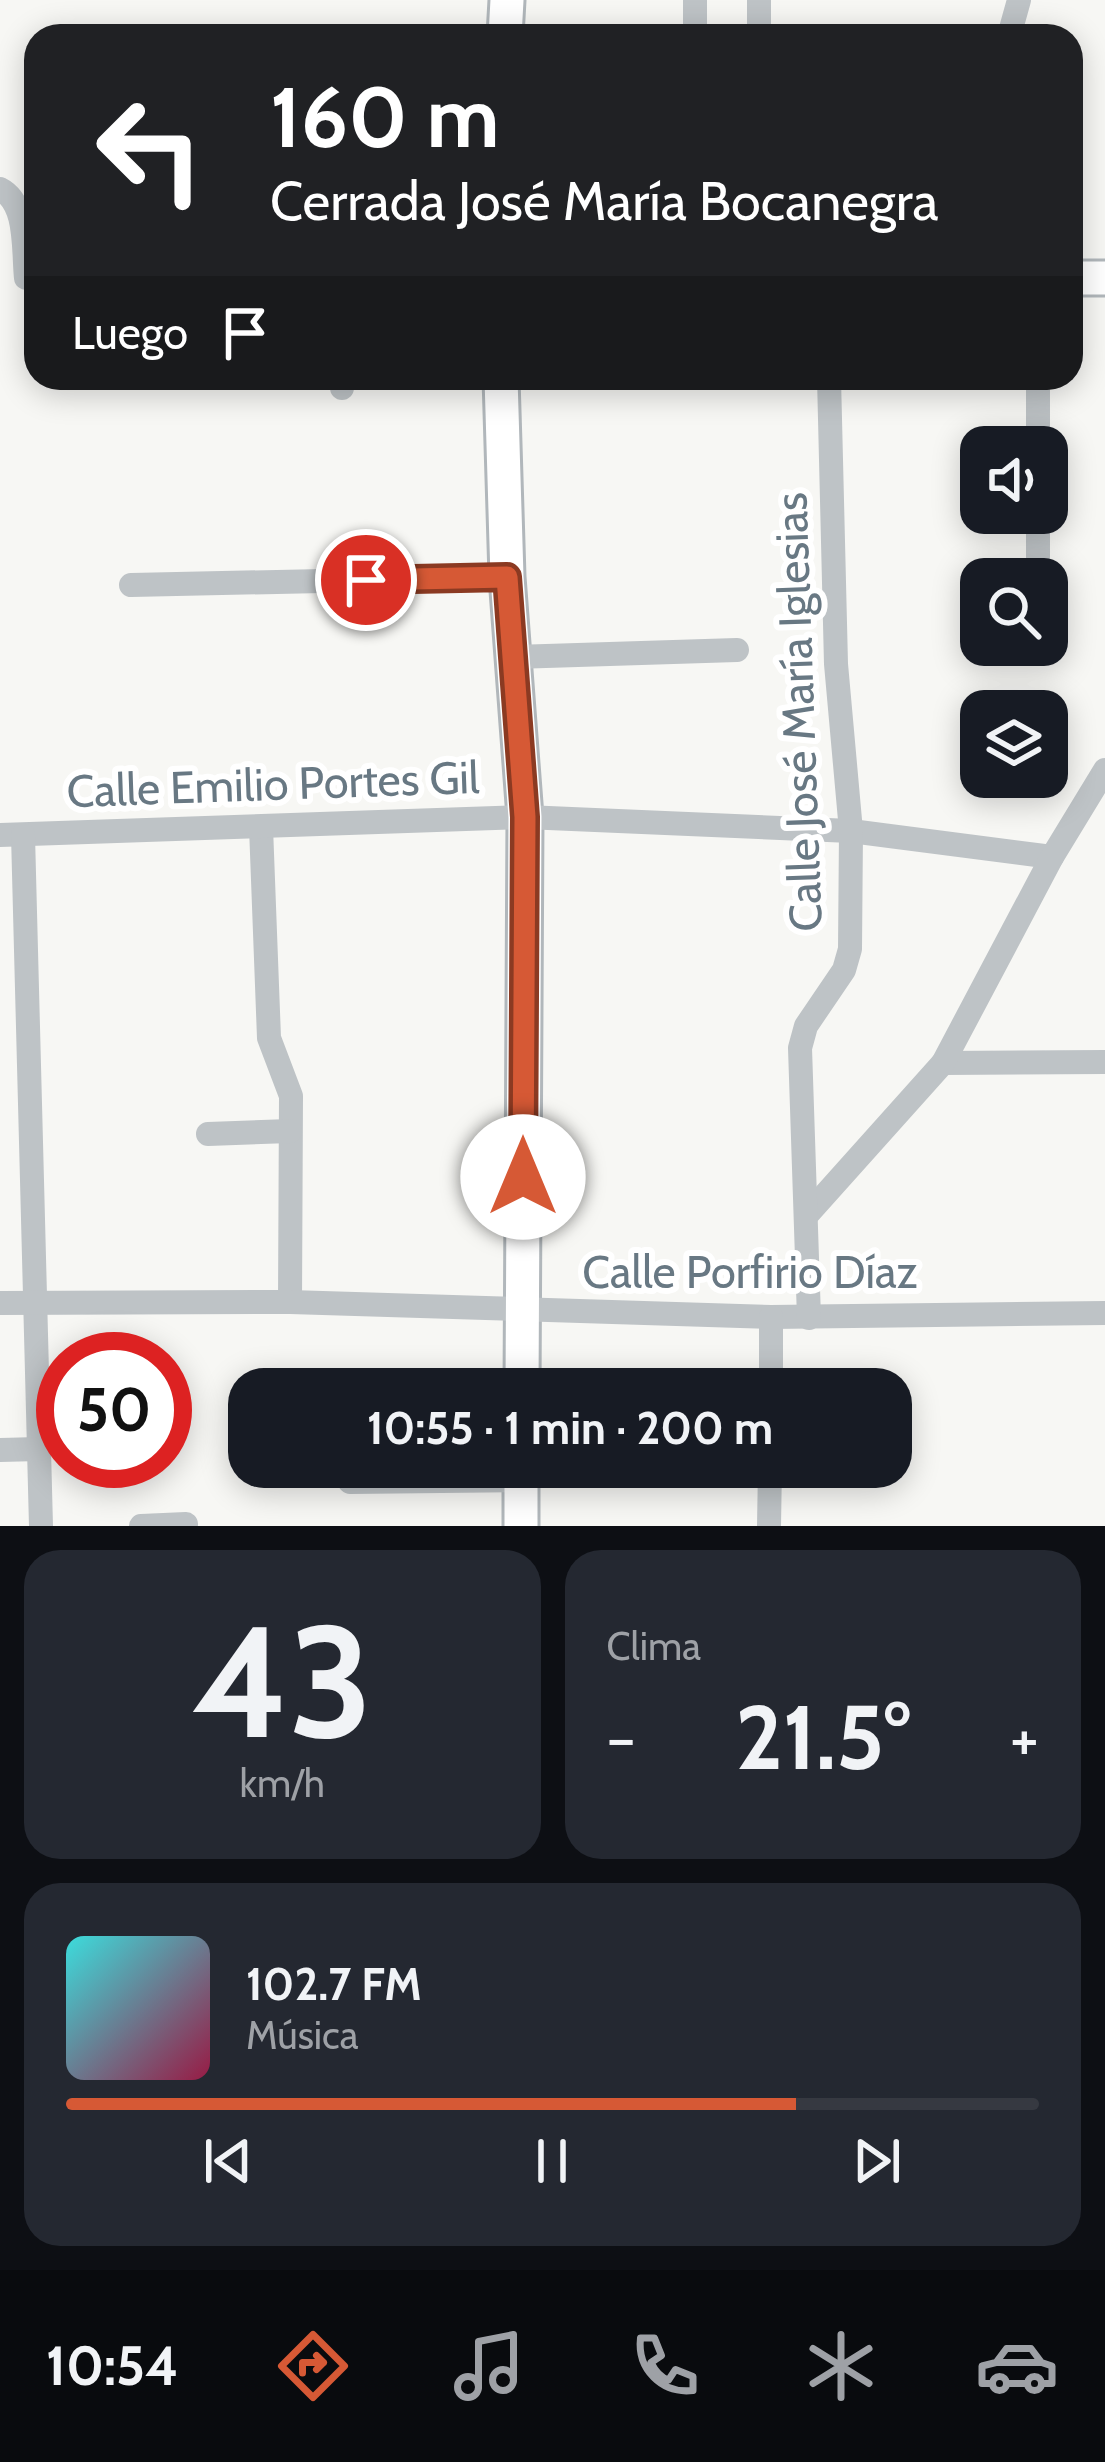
<!DOCTYPE html>
<html lang="es">
<meta charset="utf-8">
<style>
:root{--surface:#171b24;--page:#242831;--text:#f1f3f6;--muted:#9ea1a6;--line:#363941;--accent:#d65935}
body{margin:0;font-family:Cabin,sans-serif;background:var(--page);color:var(--text);height:100vh;display:flex;flex-direction:column;font-size:45px;white-space:nowrap}
*{box-sizing:border-box;margin:0}
p{font-size:39px;color:var(--muted)}
.icon{flex:none;width:66px;height:66px;fill:none;stroke:currentColor;stroke-width:2;stroke-linecap:round;stroke-linejoin:round}
.map{position:relative;height:1526px;overflow:hidden}
.details{display:flex;flex-direction:column;gap:24px;padding:24px;background:#0d0f14;flex:1}
.details>*{flex:none}
.hud{position:absolute;left:24px;top:24px;width:1059px;height:366px;border-radius:36px;box-shadow:0 6px 30px #0003;background:#202124;color:#fff;overflow:hidden}
.buttons{position:absolute;left:960px;top:426px;display:grid;gap:24px}
.buttons a{display:grid;place-items:center;width:108px;height:108px;border-radius:24px;background:var(--surface);box-shadow:0 6px 30px #0003;font-size:60px}
.speed{position:absolute;left:36px;top:1332px;display:flex;gap:24px;font-size:60px;font-weight:700;text-align:center}
.speed>*{display:grid;place-content:center;width:156px;height:156px;border-radius:50%;background:var(--surface);box-shadow:0 6px 30px #0003;line-height:1}
.speed .limit{border:18px solid #d22;background:#fff;color:#111}
.pin{position:absolute;display:grid;place-items:center;width:102px;height:102px;color:#fff;margin:-51px;border:6px solid #fff;border-radius:50%;box-shadow:0 3px 12px #0007}
.me{position:absolute;width:132px;margin:-66px;rotate:0deg;stroke-linejoin:round;filter:drop-shadow(0 0 9px #0008)}
.turn{display:flex;align-items:center;gap:42px;height:252px;padding:0 48px;font-size:54px}
.turn .icon{width:156px;height:156px;stroke-width:2.5}
.turn b{display:block;font-size:84px;line-height:102px}
.then{display:flex;align-items:center;height:114px;padding:0 48px;background:#0003;gap:24px;font-size:45px}
.big{font-size:90px;font-weight:800;line-height:1.1}
.details .card{flex:1;display:flex;flex-direction:column;justify-content:center;gap:18px;min-width:0;padding:0 42px;border-radius:36px;background:var(--page)}
.details .dial{align-items:center;gap:0}
.dial b{font-size:156px;line-height:1}
.song{display:flex;align-items:center;gap:36px}
.cover{width:144px;height:144px;border-radius:18px;background:linear-gradient(135deg,hsl(180 70% 55%),hsl(340 70% 35%))}
.played{height:12px;border-radius:6px;background:linear-gradient(90deg,var(--accent) 75%,var(--line) 75%)}
.keys{display:flex;justify-content:space-around;direction:ltr}
.heat{display:flex;justify-content:space-between;align-items:center;font-size:66px;direction:ltr}
.details .tiles{flex:1;display:grid;gap:24px;grid-template-columns:1fr 1fr}
.card:last-child{grid-column:span 2}
.trip{position:absolute;left:228px;top:1368px;width:684px;height:120px;border-radius:36px;background:var(--surface);box-shadow:0 6px 30px #0003;font-weight:800;line-height:120px;text-align:center}
.tab-bar{display:flex;height:192px;justify-content:space-around;align-items:center;background:#090b0e;color:var(--muted)}
.tab-bar .icon{width:84px;height:84px}
.tab-bar .active{color:var(--accent)}
.tab-bar b{font-size:54px;color:var(--text)}
.map>svg:first-child{display:block}
.lines{fill:none;stroke-linecap:round;stroke-linejoin:round}
.secondary-casing{stroke:#b1b7bb;stroke-width:39}
.street{stroke:#bec3c6;stroke-width:24}
.secondary{stroke:#fff;stroke-width:33}
.route-casing{stroke:#8b3a22;stroke-width:30}
.route{stroke:#d65935;stroke-width:21}
.labels{text-anchor:middle;dominant-baseline:central;stroke-width:12;stroke-linejoin:round;paint-order:stroke}
.street-label{font-size:45px;fill:#687883;stroke:#fff}
</style>
<div class="map">
<svg width="1105" height="1526" viewBox="0 0 1105 1526">
<rect width="100%" height="100%" fill="#f7f7f4"/>
<g class="lines">
<g class="secondary-casing">
<g id="secondary">
<path d="M 505,36 L 507,0"/>
<path d="M 1071,278 L 1105,278"/>
<path d="M 501,378 L 507,577 L 525,817 L 522,1389"/>
<path d="M 521,1526 L 521,1467"/>
</g>
</g>
<g class="street">
<path d="M 695,0 L 695,36"/>
<path d="M 759,0 L 759,36"/>
<path d="M 1009,36 L 1019,0"/>
<path d="M 0,189 C 28,203 23,251 26,278"/>
<path d="M 1038,378 L 1038,447"/>
<path d="M 342,388 L 342,378"/>
<path d="M 1038,513 L 1038,557"/>
<path d="M 131,585 L 507,577"/>
<path d="M 514,657 L 737,650"/>
<path d="M 261,827 L 269,1038 L 291,1096 L 290,1302"/>
<path d="M 0,835 L 525,817 L 851,831 L 1052,857"/>
<path d="M 23,835 L 41,1526"/>
<path d="M 943,1063 L 1105,1062"/>
<path d="M 208,1134 L 290,1131"/>
<path d="M 806,1216 L 943,1063 L 1052,857 L 1105,770"/>
<path d="M 0,1303 L 290,1302 L 771,1317 L 1105,1313"/>
<path d="M 809,1318 L 800,1048 L 806,1026 L 844,970 L 850,949 L 851,831 L 836,664 L 829,378"/>
<path d="M 771,1389 L 771,1317"/>
<path d="M 0,1450 L 39,1449"/>
<path d="M 350,1482 L 521,1480"/>
<path d="M 141,1526 L 186,1524"/>
<path d="M 769,1526 L 770,1467"/>
</g>
<use href="#secondary" class="secondary"/>
</g>
<g class="lines">
<g class="route-casing">
<path id="route" d="M 366,580 L 507,577 L 525,817 L 523,1177"/>
</g>
<use href="#route" class="route"/>
</g>
<g class="labels">
<g class="street-label">
<text transform="translate(798 712) rotate(-92)">Calle José María Iglesias</text>
<text transform="translate(273 784) rotate(-2)">Calle Emilio Portes Gil</text>
<text x="750" y="1272">Calle Porfirio Díaz</text>
</g>
</g>
</svg>
<div class="buttons">
<a><svg class="icon" aria-label="sound" viewBox="0 0 24 24"><path d="M4 9h4l5-4v14l-5-4H4zM17 9q2 3 0 6"/></svg></a>
<a><svg class="icon" aria-label="search" viewBox="0 0 24 24"><circle cx="10" cy="10" r="6"/><path d="M15 15l6 6"/></svg></a>
<a><svg class="icon" aria-label="layers" viewBox="0 0 24 24"><path d="M12 4l9 5-9 5-9-5zM3 14l9 5 9-5"/></svg></a>
</div>
<div class="speed"><div class="limit">50</div></div>
<div class="pin" style="left:366px;top:580px;background:#d93025"><svg class="icon" aria-label="arrive" viewBox="0 0 24 24"><path d="M6 21V4h12l-3 4 3 4H6"/></svg></div>
<svg class="me" style="left:523px;top:1177px" viewBox="-20 -20 40 40"><circle r="19" fill="#fff"/><path d="M0-13L10 11 0 6-10 11z" fill="#d65935"/></svg>
<div class="trip">10:55 · 1 min · 200 m</div>
<div class="hud">
<div class="turn"><svg class="icon" aria-label="left" viewBox="0 0 24 24"><path d="M17 20v-9H6M10 6l-5 5 5 5"/></svg><div><b>160 m</b>Cerrada José María Bocanegra</div></div>
<div class="then">Luego<svg class="icon" aria-label="arrive" viewBox="0 0 24 24"><path d="M6 21V4h12l-3 4 3 4H6"/></svg></div>
</div>
</div>
<section class="details">
<div class="tiles">
<div class="card dial"><b>43</b><p>km/h</p></div>
<div class="card"><p>Clima</p>
<div class="heat"><a>−</a><b class="big">21.5°</b><a>+</a></div>
</div>
<div class="card">
<div class="song"><i class="cover"></i><div><b>102.7 FM</b><p>Música</p></div></div>
<div class="played"></div>
<div class="keys"><svg class="icon" aria-label="previous" viewBox="0 0 24 24"><path d="M18 5L8 12l10 7zM5 5v14"/></svg><svg class="icon" aria-label="pause" viewBox="0 0 24 24"><path d="M8 5v14M16 5v14"/></svg><svg class="icon" aria-label="next" viewBox="0 0 24 24"><path d="M6 5l10 7-10 7zM19 5v14"/></svg></div>
</div>
</div>
</section>
<nav class="tab-bar">
<b>10:54</b>
<svg class="icon active" aria-label="directions" viewBox="0 0 24 24"><path d="M12 3l9 9-9 9-9-9zM9 14v-3h6M13 9l2 2-2 2"/></svg>
<svg class="icon" aria-label="music" viewBox="0 0 24 24"><path d="M9 18V5l10-2v13"/><circle cx="6" cy="18" r="3"/><circle cx="16" cy="16" r="3"/></svg>
<svg class="icon" aria-label="phone" viewBox="0 0 24 24"><path d="M5 4h4l2 5-3 2q2 4 5 5l2-3 5 2v4C11 20 4 13 5 4z"/></svg>
<svg class="icon" aria-label="climate" viewBox="0 0 24 24"><path d="M12 3v18M4 7l16 10M4 17L20 7"/></svg>
<svg class="icon" aria-label="car" viewBox="0 0 24 24"><path d="M5 17H2v-5l4-1 3-4h7l3 4 3 1v5h-3M9 17h6M6 11h13"/><circle cx="7" cy="17" r="2"/><circle cx="17" cy="17" r="2"/></svg>
</nav>
